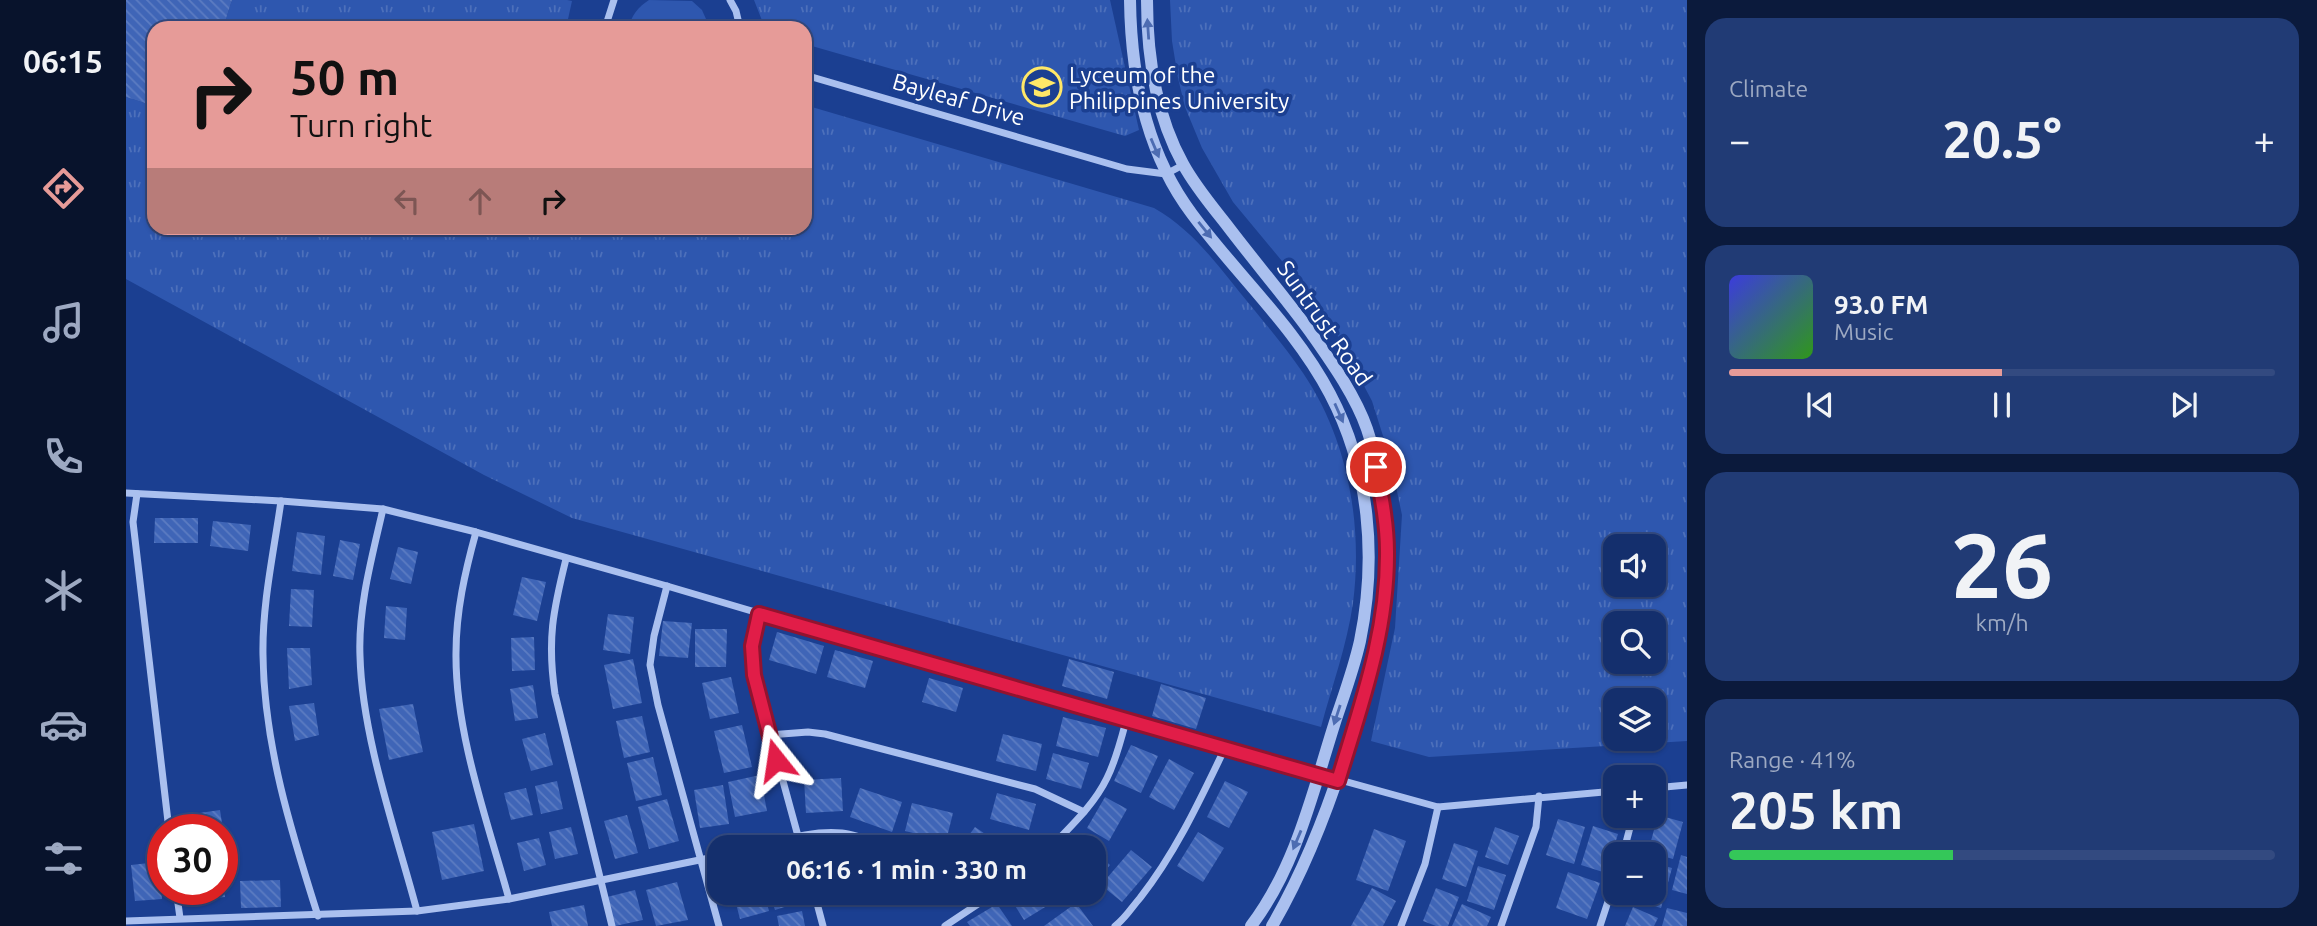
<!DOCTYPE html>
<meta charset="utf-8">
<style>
:root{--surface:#142f6d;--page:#213b75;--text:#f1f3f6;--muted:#9da9c2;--line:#334a80;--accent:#e69b98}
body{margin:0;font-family:Ubuntu,sans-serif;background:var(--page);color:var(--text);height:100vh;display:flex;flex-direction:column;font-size:26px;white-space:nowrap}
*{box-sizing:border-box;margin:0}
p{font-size:23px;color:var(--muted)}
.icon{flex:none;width:38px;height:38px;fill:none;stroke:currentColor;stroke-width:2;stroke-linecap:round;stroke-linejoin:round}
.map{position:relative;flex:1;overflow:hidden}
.panel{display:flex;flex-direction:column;gap:18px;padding:18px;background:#0b1a3c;width:630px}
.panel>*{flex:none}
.banner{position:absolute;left:21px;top:21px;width:665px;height:214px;border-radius:21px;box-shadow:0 2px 5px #0004,0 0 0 2px var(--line);background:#e69b98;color:#111;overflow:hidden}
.controls{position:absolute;left:1477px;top:534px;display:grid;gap:14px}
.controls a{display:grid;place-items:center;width:63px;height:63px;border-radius:14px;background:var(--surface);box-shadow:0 2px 5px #0004,0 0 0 2px var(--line);font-size:35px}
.speed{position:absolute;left:21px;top:814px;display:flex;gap:14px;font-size:35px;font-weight:700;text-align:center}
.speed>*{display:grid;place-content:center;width:91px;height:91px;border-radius:50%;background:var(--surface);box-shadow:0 2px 5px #0004,0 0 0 2px var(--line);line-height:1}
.speed .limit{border:10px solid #d22;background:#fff;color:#111}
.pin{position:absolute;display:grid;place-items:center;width:60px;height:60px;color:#fff;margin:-30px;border:4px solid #fff;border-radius:50%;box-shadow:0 2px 7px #0007}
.me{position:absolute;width:77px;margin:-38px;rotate:345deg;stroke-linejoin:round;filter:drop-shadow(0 0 5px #0008)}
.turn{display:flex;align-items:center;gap:24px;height:147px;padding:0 28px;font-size:32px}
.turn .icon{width:91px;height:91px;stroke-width:2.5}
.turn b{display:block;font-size:49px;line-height:60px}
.lanes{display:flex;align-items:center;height:66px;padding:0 28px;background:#0003;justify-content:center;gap:35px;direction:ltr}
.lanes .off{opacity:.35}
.big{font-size:52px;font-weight:700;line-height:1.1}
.panel .tile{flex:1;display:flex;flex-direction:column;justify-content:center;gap:10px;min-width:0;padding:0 24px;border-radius:21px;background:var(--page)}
.panel .dial{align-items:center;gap:0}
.dial b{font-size:91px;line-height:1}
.song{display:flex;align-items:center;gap:21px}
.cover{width:84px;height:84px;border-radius:10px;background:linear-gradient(135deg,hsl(240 70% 55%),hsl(110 70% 35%))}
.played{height:7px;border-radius:4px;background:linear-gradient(90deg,var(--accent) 50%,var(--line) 50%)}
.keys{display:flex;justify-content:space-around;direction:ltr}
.heat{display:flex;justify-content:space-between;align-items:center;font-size:38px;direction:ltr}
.charge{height:10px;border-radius:5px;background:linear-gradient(90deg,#34c759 41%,var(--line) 0)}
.trip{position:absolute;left:581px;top:835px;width:399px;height:70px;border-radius:21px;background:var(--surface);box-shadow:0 2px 5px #0004,0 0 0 2px var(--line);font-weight:700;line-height:70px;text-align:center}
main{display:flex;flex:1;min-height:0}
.tabs{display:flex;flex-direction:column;width:126px;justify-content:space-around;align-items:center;background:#08132c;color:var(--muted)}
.tabs .icon{width:49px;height:49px}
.tabs .active{color:var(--accent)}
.tabs b{font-size:32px;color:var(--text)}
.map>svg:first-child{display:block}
.grass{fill:url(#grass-tufts);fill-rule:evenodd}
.green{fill:#2e57af}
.building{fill:url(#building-back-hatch)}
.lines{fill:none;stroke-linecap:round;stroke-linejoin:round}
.minor{stroke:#aac0ef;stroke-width:7}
.tertiary{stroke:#aac0ef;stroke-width:12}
.oneway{fill:#4d6cb2}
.route-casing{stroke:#92132f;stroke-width:18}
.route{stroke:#e11d48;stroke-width:12}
.labels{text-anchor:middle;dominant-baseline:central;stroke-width:7;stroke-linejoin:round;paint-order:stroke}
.poi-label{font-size:23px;fill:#fff;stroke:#1b3f91;text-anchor:start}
.street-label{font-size:23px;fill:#fff;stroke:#1b3f91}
</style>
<main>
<nav class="tabs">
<b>06:15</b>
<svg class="icon active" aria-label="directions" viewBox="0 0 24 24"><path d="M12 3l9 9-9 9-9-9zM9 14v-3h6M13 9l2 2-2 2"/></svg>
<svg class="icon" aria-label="music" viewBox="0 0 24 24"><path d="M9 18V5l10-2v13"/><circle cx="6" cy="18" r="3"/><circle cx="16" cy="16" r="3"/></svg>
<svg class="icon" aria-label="phone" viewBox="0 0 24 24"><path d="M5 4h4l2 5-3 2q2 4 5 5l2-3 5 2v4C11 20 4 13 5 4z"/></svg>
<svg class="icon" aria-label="climate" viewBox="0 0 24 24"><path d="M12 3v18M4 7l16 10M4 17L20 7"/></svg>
<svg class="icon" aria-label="car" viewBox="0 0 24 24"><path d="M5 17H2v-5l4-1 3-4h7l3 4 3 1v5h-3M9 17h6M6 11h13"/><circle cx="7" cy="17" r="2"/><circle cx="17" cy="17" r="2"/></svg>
<svg class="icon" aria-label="filters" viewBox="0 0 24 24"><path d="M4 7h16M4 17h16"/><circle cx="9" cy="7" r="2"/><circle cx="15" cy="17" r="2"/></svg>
</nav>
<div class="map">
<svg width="1561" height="926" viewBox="0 0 1561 926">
<defs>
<pattern id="grass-tufts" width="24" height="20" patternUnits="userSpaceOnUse" patternTransform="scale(1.75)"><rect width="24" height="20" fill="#2e57af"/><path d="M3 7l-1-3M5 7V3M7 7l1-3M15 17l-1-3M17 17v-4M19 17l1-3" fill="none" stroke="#4d70bb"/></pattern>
<pattern id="building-back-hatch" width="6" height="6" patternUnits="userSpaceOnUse" patternTransform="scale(1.75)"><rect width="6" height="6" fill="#3f65b7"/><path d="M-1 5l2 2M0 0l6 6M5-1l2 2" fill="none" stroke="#5c7cc2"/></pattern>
</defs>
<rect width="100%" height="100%" fill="#1b3f91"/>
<g class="grass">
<path d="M 106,0 L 441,0 L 446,1 L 440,28 L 97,28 Z"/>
<path d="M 628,0 L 984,0 L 1013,130 L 999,136 L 679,44 L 679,28 L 639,28 Z"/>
<path d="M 1044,0 L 1561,0 L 1561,741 L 1303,757 L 1245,741 L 1269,628 L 1276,515 L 1264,458 L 1246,401 L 1200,314 L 1107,202 L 1076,148 L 1059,107 L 1052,78 L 1046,41 ZM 1489,546 L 1528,546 L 1528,584 L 1489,584 ZM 1489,623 L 1528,623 L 1528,662 L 1489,662 ZM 1489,700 L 1528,700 L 1528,738 L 1489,738 Z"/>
<path d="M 0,97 L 28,106 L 28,228 L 679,228 L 679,105 L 1028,208 C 1070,232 1094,269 1125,306 C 1143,328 1161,350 1177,373 C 1222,439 1237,525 1227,603 C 1221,645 1206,686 1195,727 L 446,518 L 358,475 L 0,279 Z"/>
</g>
<path class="green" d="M 523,0 L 566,1 L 576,10 L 584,28 L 502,28 C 506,15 512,7 523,0 Z"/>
<g class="building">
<path d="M 0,0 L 106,0 L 97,28 L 28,28 L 28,106 L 0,97 Z"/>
<path d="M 29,518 L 72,518 L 72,543 L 28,543 Z"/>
<path d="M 87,521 L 125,525 L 122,551 L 84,546 Z"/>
<path d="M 171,532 L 199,536 L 195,575 L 166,571 Z"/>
<path d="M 214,540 L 234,544 L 227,580 L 207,576 Z"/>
<path d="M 272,547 L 292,552 L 285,584 L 264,579 Z"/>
<path d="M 396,577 L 420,582 L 411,621 L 387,615 Z"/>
<path d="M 165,589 L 188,590 L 186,627 L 163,626 Z"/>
<path d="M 260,606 L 281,608 L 279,640 L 258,638 Z"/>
<path d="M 482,614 L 508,617 L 504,654 L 477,650 Z"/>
<path d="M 537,621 L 566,623 L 562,658 L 533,656 Z"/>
<path d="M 569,629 L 601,629 L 600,667 L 569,667 Z"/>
<path d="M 651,632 L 698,646 L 690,674 L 643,660 Z"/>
<path d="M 408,637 L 409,670 L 386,671 L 385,638 Z"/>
<path d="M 161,648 L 184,648 L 186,685 L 163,689 Z"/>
<path d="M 709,650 L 747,661 L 739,688 L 701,677 Z"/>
<path d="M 507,659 L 516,703 L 487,709 L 478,665 Z"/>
<path d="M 943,659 L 988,672 L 981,699 L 936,686 Z"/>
<path d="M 605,677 L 613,713 L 584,719 L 576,683 Z"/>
<path d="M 803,678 L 837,688 L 830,712 L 796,702 Z"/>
<path d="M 1035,684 L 1080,698 L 1070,729 L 1026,716 Z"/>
<path d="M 407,685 L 412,718 L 389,721 L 384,689 Z"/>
<path d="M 188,703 L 193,735 L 169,741 L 163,706 Z"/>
<path d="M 287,704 L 297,752 L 263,760 L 253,709 Z"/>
<path d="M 516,716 L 524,752 L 498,758 L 490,721 Z"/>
<path d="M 937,717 L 980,728 L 972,757 L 930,746 Z"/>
<path d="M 616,725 L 626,767 L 598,773 L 588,731 Z"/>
<path d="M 419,733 L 427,765 L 405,771 L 396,739 Z"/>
<path d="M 877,734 L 916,744 L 910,771 L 870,761 Z"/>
<path d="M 1005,745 L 1032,756 L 1015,793 L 988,781 Z"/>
<path d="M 927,753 L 963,763 L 955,789 L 920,779 Z"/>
<path d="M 527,757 L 536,795 L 510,801 L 501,763 Z"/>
<path d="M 1043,759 L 1068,773 L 1048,810 L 1023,797 Z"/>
<path d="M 634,775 L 641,811 L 609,817 L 602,782 Z"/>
<path d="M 715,778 L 717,811 L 680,813 L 678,780 Z"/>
<path d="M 431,781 L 437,809 L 415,814 L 409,786 Z"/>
<path d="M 1099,781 L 1122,792 L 1103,828 L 1081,817 Z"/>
<path d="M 597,785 L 603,824 L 574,828 L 568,790 Z"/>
<path d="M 400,788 L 407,815 L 385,820 L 378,793 Z"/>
<path d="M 734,788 L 776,802 L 766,832 L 724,817 Z"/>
<path d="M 871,793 L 910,804 L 903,830 L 864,819 Z"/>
<path d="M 979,797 L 1001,809 L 983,841 L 961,828 Z"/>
<path d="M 541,799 L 553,841 L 523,849 L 512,807 Z"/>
<path d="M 786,803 L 827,813 L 820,841 L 779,831 Z"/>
<path d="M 94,810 L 97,830 L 69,830 L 67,814 Z"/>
<path d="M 501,815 L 512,853 L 489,859 L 478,821 Z"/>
<path d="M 1532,815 L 1557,822 L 1547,859 L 1522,852 Z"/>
<path d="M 1432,819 L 1459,827 L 1448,864 L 1420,855 Z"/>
<path d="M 348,824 L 358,871 L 316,880 L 306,832 Z"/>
<path d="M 1467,826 L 1492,834 L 1480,873 L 1455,865 Z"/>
<path d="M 445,827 L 452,854 L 429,859 L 423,832 Z"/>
<path d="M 849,827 L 878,847 L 837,847 L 835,846 Z"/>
<path d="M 1369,827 L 1393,836 L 1382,865 L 1359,857 Z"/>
<path d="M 1248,829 L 1280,841 L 1262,891 L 1230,880 Z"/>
<path d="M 1072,832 L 1098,848 L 1077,882 L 1051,866 Z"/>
<path d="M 413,838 L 420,865 L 398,871 L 391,843 Z"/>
<path d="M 1328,843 L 1352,851 L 1340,887 L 1316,879 Z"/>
<path d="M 1005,850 L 1026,867 L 996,902 L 975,885 Z"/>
<path d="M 968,851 L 984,865 L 968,883 Z"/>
<path d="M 1555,855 L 1561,857 L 1561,894 L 1546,890 Z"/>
<path d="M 32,862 L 36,899 L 9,901 L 5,865 Z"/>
<path d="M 1528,863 L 1546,868 L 1535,908 L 1507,900 L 1509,892 L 1528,892 Z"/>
<path d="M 1352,866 L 1380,875 L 1368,910 L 1341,901 Z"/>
<path d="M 1442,872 L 1474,883 L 1461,919 L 1430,908 Z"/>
<path d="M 154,880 L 155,907 L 115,908 L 114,881 Z"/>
<path d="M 551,882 L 562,920 L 530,926 L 520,890 Z"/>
<path d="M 1246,888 L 1270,901 L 1257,926 L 1225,926 Z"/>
<path d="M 1310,888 L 1333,897 L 1322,926 L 1310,926 L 1297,921 Z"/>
<path d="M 69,889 L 98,889 L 99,897 L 71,900 Z"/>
<path d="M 509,890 L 517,920 L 489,926 L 481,897 Z"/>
<path d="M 607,892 L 638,892 L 643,911 L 614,919 Z"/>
<path d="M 643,892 L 672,892 L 675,902 L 649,910 Z"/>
<path d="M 889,892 L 924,892 L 929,901 L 898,920 L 883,896 Z"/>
<path d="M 950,903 L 967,926 L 918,926 Z"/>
<path d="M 871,904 L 886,926 L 844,926 L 841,922 Z"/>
<path d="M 1336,904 L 1365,917 L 1361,926 L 1326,926 Z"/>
<path d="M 458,905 L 462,926 L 426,926 L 423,912 Z"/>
<path d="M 1507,907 L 1532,918 L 1528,926 L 1499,926 Z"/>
<path d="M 1541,908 L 1561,913 L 1561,926 L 1536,926 Z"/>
<path d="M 676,911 L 679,926 L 653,926 L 651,916 Z"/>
</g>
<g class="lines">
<g class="minor">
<path d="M 604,0 L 610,11 L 614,28"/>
<path d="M 479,28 L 488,0"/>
<path d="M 679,75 L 1001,169 L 1040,174 L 1057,165"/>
<path d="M 0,493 L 155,501 L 257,509 L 350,532 L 541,586 L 1000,721 L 1312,807 L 1489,791"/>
<path d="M 11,494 L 7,522 L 43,830"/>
<path d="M 155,501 C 148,551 136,604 137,655 C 138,745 165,831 192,916"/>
<path d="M 257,509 C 246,557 232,607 234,656 C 236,737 270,832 291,911"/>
<path d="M 350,532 C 339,572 330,611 330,653 C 329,733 362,823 383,899"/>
<path d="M 440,559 C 427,611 421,640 429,694 L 486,926"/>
<path d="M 541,586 L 528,636 L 524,665 L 532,705 L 593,926"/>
<path d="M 633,614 L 626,646 L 628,675 L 675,847"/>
<path d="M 643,735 L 682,732 L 699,734 L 909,789 L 958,812"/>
<path d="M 1528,788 L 1561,785"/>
<path d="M 629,847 C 657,840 687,830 716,833 C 732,835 749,842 764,847"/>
<path d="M 925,847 C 945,826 968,805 981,778 C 990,760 995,740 1000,721"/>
<path d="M 1497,854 L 1507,816"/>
<path d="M 50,889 L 54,918"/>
<path d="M 688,892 L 697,926"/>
<path d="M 0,921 L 291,911 L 383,899 L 593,856"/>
<path d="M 819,926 L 870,892"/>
<path d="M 989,926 C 999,919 1006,907 1014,898 C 1050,852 1074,800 1099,748"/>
<path d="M 1275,926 L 1299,864 L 1312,807"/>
<path d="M 1375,926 L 1410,827 L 1413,796"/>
<path d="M 1474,926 L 1489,880"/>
</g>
<g class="tertiary">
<path d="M 1004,0 C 1005,76 1020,153 1066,214 C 1111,275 1169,327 1204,394 C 1244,470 1251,558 1234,641 C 1228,668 1218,695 1209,722 C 1187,791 1170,867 1125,926"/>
<path d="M 1021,0 C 1021,56 1030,115 1057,164 C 1069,186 1085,205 1100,224 C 1128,261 1158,296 1185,333 C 1206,363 1229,395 1241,429 C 1265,499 1266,583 1250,655 C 1244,682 1234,709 1225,736 C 1205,802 1181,866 1146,926"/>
</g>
</g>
<defs><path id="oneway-solid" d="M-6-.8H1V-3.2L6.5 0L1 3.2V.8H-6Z" transform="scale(1.75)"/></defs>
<g class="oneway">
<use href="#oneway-solid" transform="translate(1022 29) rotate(-94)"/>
<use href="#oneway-solid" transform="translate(1029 148) rotate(67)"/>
<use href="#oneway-solid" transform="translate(1079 230) rotate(51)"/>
<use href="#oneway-solid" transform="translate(1213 413) rotate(66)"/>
<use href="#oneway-solid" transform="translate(1211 715) rotate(108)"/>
<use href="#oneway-solid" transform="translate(1171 840) rotate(113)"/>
</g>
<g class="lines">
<g class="route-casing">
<path id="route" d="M 650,760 L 628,675 L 626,646 L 633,614 L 1212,781 C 1235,705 1262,631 1261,551 C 1261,523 1255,494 1250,467"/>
</g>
<use href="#route" class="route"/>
</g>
<defs>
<g id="university-ring" transform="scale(2.0125)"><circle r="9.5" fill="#1b3f91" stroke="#ffe767" stroke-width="1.5"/><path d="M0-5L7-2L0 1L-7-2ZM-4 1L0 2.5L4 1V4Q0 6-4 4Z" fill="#ffe767"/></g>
</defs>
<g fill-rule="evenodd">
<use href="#university-ring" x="916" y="87"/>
</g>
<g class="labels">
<g class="poi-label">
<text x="943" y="74">Lyceum of the<tspan x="943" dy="26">Philippines University</tspan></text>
</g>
<g class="street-label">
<text transform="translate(833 99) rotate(16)">Bayleaf Drive</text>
<text transform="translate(1199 323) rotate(55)">Suntrust Road</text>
</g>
</g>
</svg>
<div class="controls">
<a><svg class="icon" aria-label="sound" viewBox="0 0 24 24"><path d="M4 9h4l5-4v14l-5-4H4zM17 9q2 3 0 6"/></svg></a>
<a><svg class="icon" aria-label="search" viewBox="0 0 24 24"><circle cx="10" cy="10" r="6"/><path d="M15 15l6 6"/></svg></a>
<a><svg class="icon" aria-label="layers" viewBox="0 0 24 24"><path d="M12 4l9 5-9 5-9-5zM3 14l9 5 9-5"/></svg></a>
<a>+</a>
<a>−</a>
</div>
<div class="speed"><div class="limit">30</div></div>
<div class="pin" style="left:1250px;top:467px;background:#d93025"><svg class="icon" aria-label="arrive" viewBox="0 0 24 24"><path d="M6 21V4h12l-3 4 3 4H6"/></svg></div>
<svg class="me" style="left:650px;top:760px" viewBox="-20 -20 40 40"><path d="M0-17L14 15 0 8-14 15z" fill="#e11d48" stroke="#fff" stroke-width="4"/></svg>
<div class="trip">06:16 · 1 min · 330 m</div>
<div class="banner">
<div class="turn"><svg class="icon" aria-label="right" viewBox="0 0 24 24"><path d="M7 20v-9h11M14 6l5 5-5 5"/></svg><div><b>50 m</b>Turn right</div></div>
<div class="lanes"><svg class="icon off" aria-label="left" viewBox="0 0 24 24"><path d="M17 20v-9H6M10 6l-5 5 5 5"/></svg><svg class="icon off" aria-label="ahead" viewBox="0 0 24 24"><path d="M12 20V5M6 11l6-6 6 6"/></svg><svg class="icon" aria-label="right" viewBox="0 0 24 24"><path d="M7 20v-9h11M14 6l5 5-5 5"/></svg></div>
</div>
</div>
<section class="panel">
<div class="tile"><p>Climate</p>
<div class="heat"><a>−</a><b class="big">20.5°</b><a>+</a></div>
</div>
<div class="tile">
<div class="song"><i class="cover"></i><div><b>93.0 FM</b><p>Music</p></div></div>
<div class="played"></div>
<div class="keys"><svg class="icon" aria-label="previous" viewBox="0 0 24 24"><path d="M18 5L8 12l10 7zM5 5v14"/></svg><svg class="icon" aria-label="pause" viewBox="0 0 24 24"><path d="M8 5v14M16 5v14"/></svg><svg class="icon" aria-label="next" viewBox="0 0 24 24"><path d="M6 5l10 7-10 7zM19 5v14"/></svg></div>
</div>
<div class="tile dial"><b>26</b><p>km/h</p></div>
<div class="tile"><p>Range · 41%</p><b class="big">205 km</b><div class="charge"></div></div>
</section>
</main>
